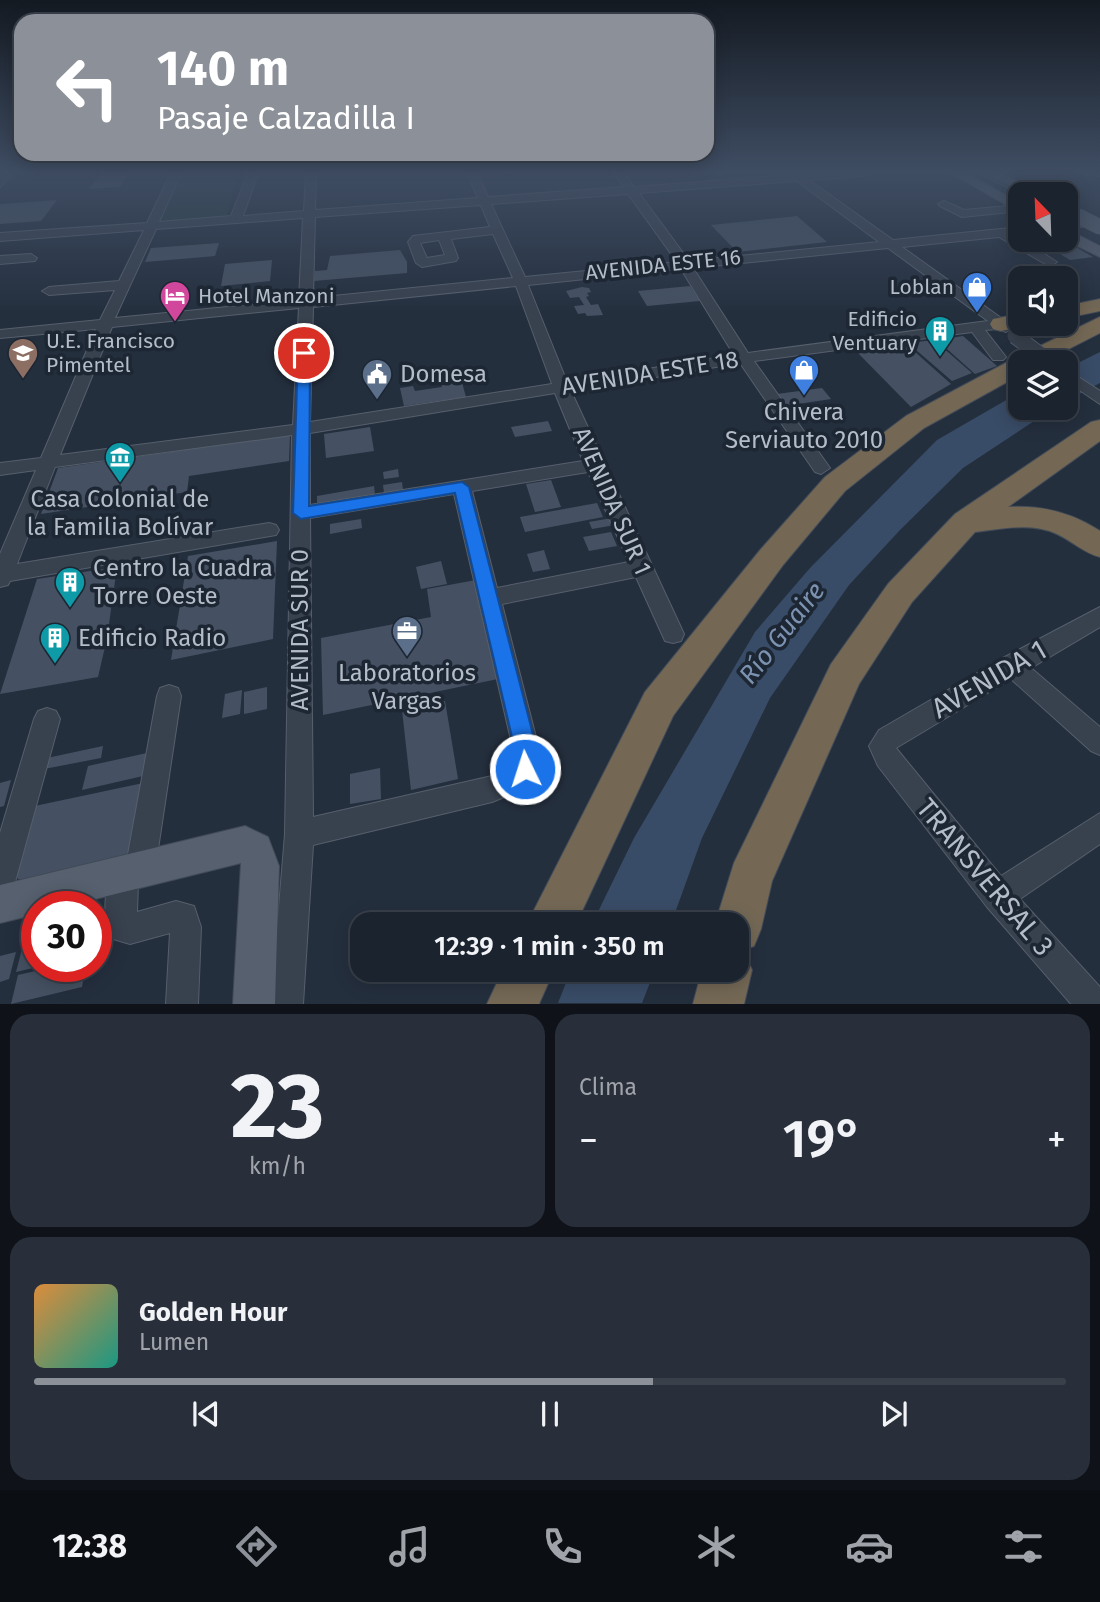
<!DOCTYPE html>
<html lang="es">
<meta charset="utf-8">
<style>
:root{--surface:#1b232e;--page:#282f3a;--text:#f1f3f6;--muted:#a0a4aa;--line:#39404a;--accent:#8c9099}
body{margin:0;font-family:"Fira Sans",sans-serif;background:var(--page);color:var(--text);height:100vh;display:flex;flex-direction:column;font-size:26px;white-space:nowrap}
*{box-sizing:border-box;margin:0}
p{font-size:23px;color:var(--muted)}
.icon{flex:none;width:38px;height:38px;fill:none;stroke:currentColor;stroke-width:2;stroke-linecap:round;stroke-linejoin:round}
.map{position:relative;height:1004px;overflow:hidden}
.sheet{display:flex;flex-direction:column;gap:10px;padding:10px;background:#0f1319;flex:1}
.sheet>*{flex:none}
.top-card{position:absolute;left:14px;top:14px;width:700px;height:147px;border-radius:21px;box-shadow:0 4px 18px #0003,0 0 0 2px var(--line);background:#8c9099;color:#fff;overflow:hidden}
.needle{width:46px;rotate:337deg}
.controls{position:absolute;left:1008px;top:182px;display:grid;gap:14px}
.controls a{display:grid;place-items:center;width:70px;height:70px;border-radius:14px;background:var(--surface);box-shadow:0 4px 18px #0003,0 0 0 2px var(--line);font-size:35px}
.speed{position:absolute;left:21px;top:891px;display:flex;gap:14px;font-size:35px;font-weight:700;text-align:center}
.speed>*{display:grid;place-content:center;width:91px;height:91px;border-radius:50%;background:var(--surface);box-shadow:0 4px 18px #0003,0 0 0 2px var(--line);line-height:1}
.speed .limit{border:10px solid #d22;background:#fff;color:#111}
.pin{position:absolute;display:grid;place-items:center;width:60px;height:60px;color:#fff;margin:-30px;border:4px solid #fff;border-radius:50%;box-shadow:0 2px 7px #0007}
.me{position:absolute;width:77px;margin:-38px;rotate:356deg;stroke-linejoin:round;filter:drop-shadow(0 0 5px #0008)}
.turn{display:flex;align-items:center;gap:24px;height:147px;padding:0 28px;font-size:32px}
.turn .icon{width:91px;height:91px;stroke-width:2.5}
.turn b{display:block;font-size:49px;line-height:60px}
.big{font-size:52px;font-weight:600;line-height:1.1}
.sheet .widget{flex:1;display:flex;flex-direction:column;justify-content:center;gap:10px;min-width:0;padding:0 24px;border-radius:21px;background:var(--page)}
.sheet .dial{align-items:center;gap:0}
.dial b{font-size:91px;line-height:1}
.song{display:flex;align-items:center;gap:21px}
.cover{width:84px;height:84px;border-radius:10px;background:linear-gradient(135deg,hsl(30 70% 55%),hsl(170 70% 35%))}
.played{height:7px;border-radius:4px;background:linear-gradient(90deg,var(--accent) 60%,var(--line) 60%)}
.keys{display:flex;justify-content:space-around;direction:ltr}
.heat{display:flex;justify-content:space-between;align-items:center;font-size:38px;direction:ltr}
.sheet .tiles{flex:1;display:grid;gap:10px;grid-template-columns:1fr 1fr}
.widget:last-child{grid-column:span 2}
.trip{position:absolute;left:350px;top:912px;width:399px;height:70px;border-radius:21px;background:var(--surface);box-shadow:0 4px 18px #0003,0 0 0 2px var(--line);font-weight:600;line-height:70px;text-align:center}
.dock{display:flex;height:112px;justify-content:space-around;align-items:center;background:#0b0e12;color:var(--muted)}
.dock .icon{width:49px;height:49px}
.dock .selected{color:var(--accent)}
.dock b{font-size:32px;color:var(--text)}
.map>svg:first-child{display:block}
.green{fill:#263c3f}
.water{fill:#394c67}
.building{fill:#455162}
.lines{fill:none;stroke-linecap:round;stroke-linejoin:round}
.minor-casing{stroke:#565f6c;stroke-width:2}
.major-casing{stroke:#414a57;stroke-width:2}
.highway-casing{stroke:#434c59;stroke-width:2}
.path{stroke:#44595c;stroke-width:2;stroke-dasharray:3.5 3.5;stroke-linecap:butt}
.minor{fill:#38414e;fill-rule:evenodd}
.major{fill:#56606e;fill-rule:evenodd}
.highway{fill:#746855;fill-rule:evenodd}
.minor-bridge-casing{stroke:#565f6c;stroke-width:17;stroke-linecap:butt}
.major-bridge-casing{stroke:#414a57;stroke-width:16;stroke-linecap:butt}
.minor-bridge{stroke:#38414e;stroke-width:15}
.major-bridge{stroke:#56606e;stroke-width:15}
.route{fill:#1a73e8;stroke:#114b97;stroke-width:2}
.labels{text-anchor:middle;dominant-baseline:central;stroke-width:7;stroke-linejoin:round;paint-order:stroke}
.far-street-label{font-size:21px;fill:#b4bcc9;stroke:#1d2633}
.far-poi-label{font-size:21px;fill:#b4bcc9;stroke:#1d2633;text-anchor:end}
.street-label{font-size:24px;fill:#b4bcc9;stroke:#1d2633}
.poi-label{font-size:24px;fill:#b4bcc9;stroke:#1d2633;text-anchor:start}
.water-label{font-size:26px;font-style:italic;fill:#7c92b1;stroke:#1d2633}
.near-street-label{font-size:28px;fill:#b4bcc9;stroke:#1d2633}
</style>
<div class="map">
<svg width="1100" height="1004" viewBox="0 0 1100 1004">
<rect width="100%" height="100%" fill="#242f3e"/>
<path class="green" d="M 181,173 L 239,173 L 226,218 L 159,224 Z"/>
<g class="water">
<path d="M 1100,352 L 1100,383 L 1066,401 L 1066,369 Z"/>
<path d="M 1020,392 L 1020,408 L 1054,408 L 963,468 L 900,530 L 849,585 L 770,698 L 702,838 L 671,924 L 592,924 L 634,838 L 755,632 L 810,568 L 937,440 Z"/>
<path d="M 571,970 L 655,970 L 642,1003 L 558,1003 Z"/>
</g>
<g class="building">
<path d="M 101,173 L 128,173 L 120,187 L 89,189 Z"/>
<path d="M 57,200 L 41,221 L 0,224 L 0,204 Z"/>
<path d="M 797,216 L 827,242 L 737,252 L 711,225 Z"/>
<path d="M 219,243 L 215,256 L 145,262 L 151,248 Z"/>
<path d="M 1069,243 L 1093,257 L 1070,260 L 1047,246 Z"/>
<path d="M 400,250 L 407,262 L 407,273 L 314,281 L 315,271 L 327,270 L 330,256 Z"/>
<path d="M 272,260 L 270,281 L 221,286 L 225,264 Z"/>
<path d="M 690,286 L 700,301 L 647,306 L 638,291 Z"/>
<path d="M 582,287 L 589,288 L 591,292 L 587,293 L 589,296 L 586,297 L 591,305 L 598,304 L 603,315 L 587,316 L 585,313 L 578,314 L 574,306 L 584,305 L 579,297 L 570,298 L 566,291 Z"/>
<path d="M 963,336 L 997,366 L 975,374 L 937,340 Z"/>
<path d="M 934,340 L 972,373 L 952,381 L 908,343 Z"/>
<path d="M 906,344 L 951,384 L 911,407 L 855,350 Z"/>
<path d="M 461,379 L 466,397 L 404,406 L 400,388 L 413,386 L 415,391 L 442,387 L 440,382 Z"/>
<path d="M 822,388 L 831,399 L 785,406 L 777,394 Z"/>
<path d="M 548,421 L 552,431 L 515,437 L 511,427 Z"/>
<path d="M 370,427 L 374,451 L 326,458 L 324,434 Z"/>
<path d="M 290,435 L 289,461 L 189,476 L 187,492 L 41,514 L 58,468 Z"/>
<path d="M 398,469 L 399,477 L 384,479 L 383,472 Z"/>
<path d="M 551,480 L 561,507 L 535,512 L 526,484 Z"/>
<path d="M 402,482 L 403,490 L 384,493 L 383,485 Z"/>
<path d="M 374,486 L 375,495 L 317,504 L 317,496 Z"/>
<path d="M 597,503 L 603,517 L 525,532 L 520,517 Z"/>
<path d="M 612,518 L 615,525 L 592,529 L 589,522 Z"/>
<path d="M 361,519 L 362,528 L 330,534 L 330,524 Z"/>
<path d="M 611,532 L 617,546 L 589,551 L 583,537 Z"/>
<path d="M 277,541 L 273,639 L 171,660 L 188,556 Z"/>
<path d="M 544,550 L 550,569 L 533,572 L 527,554 Z"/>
<path d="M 441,561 L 447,584 L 421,589 L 416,567 Z"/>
<path d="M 117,567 L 107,638 L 98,677 L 0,694 L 37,579 Z"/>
<path d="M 476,580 L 498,679 L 323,715 L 321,638 L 431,617 L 427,589 Z"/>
<path d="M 267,687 L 267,709 L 244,714 L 244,692 Z"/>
<path d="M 242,690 L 240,714 L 222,718 L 225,694 Z"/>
<path d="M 445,701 L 458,779 L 411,790 L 402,710 Z"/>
<path d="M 103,746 L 101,758 L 44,769 L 47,758 Z"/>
<path d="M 147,753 L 143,776 L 82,790 L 88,766 Z"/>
<path d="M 380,768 L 381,799 L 350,804 L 350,774 Z"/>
<path d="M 11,780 L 4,806 L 0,807 L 0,783 Z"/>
<path d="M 148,782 L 129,852 L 116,861 L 27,881 L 18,879 L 14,870 L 30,807 Z"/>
<path d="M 37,914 L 37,936 L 25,939 L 31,916 Z"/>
<path d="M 37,942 L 37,967 L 16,972 L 23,945 Z"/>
<path d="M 16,952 L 9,979 L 0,982 L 0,956 Z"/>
<path d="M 57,966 L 86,966 L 82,987 L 11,1004 L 18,975 Z"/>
</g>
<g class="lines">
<g class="minor-casing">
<g id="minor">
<path d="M 4,173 L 14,173 L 0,187 L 0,177 Z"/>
<path d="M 171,173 L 181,173 L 159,222 L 231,216 L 248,173 L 258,173 L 243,216 L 304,211 L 306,173 L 316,173 L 315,210 L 478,198 L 467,173 L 477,173 L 488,197 L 624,187 L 614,173 L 624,173 L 634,187 L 790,175 L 792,173 L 868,173 L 863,176 L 809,180 L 893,240 L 1020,227 L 1020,235 L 1014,235 L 1057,262 L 1051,266 L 1047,265 L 999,237 L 902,247 L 1011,325 L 1013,328 L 1006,332 L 998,329 L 985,330 L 1006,357 L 1003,360 L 993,360 L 972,332 L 754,361 L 830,468 L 821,474 L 815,472 L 740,363 L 571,391 L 684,634 L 681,641 L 673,643 L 665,641 L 636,577 L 502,604 L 540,753 L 530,782 L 521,790 L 492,802 L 313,845 L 303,1004 L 271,1004 L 285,834 L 292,435 L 55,467 L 17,564 L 269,523 L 276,525 L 279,530 L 276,535 L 10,581 L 8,585 L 0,587 L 0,554 L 36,470 L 0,475 L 0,463 L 41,458 L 96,329 L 0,338 L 0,330 L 100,320 L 115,290 L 49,295 L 42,291 L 49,287 L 119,281 L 144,230 L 0,241 L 0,233 L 147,223 ZM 797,181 L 879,242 L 689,261 L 639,193 ZM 628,194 L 677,262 L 525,277 L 491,204 ZM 481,205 L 490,227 L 413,236 L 408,242 L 416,263 L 422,267 L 456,261 L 458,258 L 451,239 L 493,234 L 513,278 L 313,298 L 315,217 ZM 303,218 L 299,300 L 115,318 L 156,229 ZM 439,240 L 445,255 L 427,258 L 420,243 ZM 888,248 L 988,321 L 748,353 L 693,268 ZM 681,269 L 734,355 L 567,382 L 528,285 ZM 516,286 L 552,384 L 310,422 L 313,307 ZM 299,308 L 293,425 L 60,455 L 112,327 ZM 555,393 L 583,461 L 310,505 L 310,433 ZM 588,472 L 629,562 L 497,588 L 472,491 ZM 454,494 L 514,753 L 512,763 L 492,776 L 313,817 L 310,518 Z"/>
<path d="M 979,173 L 992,173 L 1034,194 L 1021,194 Z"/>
<path d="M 944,201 L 964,210 L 1019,205 L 1020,211 L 962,217 L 940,206 L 938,204 Z"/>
<path d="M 1082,220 L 1086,222 L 1086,226 L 1066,229 L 1066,223 Z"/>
<path d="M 31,254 L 37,258 L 35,261 L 0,264 L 0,256 Z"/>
<path d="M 1066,369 L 1100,391 L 1100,404 L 1066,381 Z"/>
<path d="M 1100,607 L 1100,627 L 1031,668 L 1100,727 L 1100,755 L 1091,751 L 1011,679 L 896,748 L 1001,876 L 1100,813 L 1100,844 L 1020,899 L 1100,987 L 1100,1004 L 1071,1004 L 987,907 L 878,766 L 869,746 L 879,730 L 1003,658 Z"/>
<path d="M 169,685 L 178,688 L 181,696 L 155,869 L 150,879 L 138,883 L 137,912 L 176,901 L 194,906 L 201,927 L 198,1004 L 166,1004 L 170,933 L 130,944 L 110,938 C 102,918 105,883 114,863 L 127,860 L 157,696 L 160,688 Z"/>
<path d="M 47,708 L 56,711 L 60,719 L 15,882 L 10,892 L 0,897 L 0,833 L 34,719 L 38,711 Z"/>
</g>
</g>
<g class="major-casing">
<g id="major">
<path d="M 951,173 L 966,173 L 1020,203 L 1020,213 Z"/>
<path d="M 985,173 L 1001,173 L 1042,194 L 1025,194 Z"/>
<path d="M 1066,206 L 1085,216 L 1078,220 L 1066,216 Z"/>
<path d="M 1066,229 L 1100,246 L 1100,257 L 1065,240 Z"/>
<path d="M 245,826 L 268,837 L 279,866 L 275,1004 L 233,1004 L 241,863 L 67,906 L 37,906 L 37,914 L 0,923 L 0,885 Z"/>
</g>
</g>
<g class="highway-casing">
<g id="highway">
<path d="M 1100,299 L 1100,311 L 1066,318 L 1066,306 Z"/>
<path d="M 1020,314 L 1020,324 L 1029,324 L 1028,326 L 1001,331 L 993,329 L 990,324 L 993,319 Z"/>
<path d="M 1100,317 L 1100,333 L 1043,362 L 1020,362 L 1020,375 L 924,428 L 845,491 L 783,565 L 673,716 L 576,924 L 527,924 L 645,692 L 761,549 L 825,477 L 906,416 L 1017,357 Z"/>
<path d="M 1100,420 L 1100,441 L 1008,507 C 1041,505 1071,512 1100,531 L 1100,557 C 1084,553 1072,541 1057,534 C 1032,522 1001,529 975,532 L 912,602 L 859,684 L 772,881 L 761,929 L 754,946 L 741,951 L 744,953 L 752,970 L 744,1004 L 693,1004 L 702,970 L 737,970 L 737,924 L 715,924 L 734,863 L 831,664 L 888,584 L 955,514 L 1091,422 Z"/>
<path d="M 503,970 L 554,970 L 539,1004 L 487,1004 Z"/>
</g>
</g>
<path class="path" d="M 1056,173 L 1100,176"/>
<use href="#minor" class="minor"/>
<use href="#major" class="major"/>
<use href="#highway" class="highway"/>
<g class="minor-bridge-casing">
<path id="minor-bridge" d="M 1015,336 L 1050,362"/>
</g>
<g class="major-bridge-casing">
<path id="major-bridge" d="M 1078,216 L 1100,227"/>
</g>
<use href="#minor-bridge" class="minor-bridge"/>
<use href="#major-bridge" class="major-bridge"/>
</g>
<linearGradient id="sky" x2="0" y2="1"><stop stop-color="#141a22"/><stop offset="0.55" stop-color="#3f4d63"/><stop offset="1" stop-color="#3f4d63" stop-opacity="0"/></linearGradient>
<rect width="1100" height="313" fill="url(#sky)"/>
<path class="route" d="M 304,349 L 310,353 L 309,506 L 462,482 L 469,487 L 538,754 L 533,777 L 525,780 L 517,777 L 514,769 L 516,754 L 455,493 L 301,519 L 293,513 L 298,353 Z"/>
<defs>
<g id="shop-pin" transform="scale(1.575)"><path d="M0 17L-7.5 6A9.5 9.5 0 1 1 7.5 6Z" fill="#3f7fe0" stroke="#1d2633"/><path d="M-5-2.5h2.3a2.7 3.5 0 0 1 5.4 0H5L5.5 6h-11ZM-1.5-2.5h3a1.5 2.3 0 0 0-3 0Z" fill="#fff"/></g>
<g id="hotel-pin" transform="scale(1.575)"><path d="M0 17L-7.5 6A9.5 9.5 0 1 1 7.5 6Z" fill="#d1479c" stroke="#1d2633"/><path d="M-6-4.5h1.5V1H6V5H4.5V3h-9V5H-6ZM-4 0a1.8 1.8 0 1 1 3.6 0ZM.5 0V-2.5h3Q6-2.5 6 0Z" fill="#fff"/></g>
<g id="building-pin" transform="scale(1.575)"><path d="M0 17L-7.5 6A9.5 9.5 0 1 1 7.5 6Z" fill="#0f9aa8" stroke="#1d2633"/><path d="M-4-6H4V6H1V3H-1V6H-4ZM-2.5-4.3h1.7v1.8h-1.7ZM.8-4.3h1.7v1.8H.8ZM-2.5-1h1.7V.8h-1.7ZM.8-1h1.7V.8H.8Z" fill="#fff"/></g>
<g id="school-pin" transform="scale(1.575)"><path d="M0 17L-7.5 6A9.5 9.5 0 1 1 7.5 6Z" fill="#8d6e63" stroke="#1d2633"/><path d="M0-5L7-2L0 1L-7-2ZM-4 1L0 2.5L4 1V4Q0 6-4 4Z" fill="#fff"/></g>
<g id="civic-pin" transform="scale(1.575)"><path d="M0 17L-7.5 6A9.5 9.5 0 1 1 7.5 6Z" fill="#5c6f8a" stroke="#1d2633"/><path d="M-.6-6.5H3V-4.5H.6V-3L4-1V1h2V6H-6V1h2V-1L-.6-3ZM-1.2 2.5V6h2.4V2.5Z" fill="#fff"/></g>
<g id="museum-pin" transform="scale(1.575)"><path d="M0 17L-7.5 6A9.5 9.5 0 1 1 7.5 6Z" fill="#0f9aa8" stroke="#1d2633"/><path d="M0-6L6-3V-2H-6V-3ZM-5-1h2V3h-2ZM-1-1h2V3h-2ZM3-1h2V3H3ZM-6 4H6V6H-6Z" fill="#fff"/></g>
<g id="office-pin" transform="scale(1.575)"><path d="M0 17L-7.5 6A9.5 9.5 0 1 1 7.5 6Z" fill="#5c6f8a" stroke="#1d2633"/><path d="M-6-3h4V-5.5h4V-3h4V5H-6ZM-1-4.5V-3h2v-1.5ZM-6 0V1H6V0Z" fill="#fff"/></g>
</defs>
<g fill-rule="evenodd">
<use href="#shop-pin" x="977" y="287"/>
<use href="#hotel-pin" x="175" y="296"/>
<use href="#building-pin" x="940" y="331"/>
<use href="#school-pin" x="23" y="353"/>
<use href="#shop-pin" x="804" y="370"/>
<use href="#civic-pin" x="377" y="374"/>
<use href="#museum-pin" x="120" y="457"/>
<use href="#building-pin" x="70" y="582"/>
<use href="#office-pin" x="407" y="631"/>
<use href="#building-pin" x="55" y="638"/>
</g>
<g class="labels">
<g class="far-street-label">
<text transform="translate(663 265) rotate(-6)">AVENIDA ESTE 16</text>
</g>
<g class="far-poi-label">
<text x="954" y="287">Loblan</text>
<text x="198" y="296" text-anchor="start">Hotel Manzoni</text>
<text x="917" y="319">Edificio<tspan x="917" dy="24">Ventuary</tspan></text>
<text x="46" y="341" text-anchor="start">U.E. Francisco<tspan x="46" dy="24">Pimentel</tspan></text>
</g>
<g class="street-label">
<text transform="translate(650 373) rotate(-9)">AVENIDA ESTE 18</text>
<text transform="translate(612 501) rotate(66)">AVENIDA SUR 1</text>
<text transform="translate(300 630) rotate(-90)">AVENIDA SUR 0</text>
</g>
<g class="poi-label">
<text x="400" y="374">Domesa</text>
<text x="804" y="412" text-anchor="middle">Chivera<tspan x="804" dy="28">Serviauto 2010</tspan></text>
<text x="120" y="499" text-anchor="middle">Casa Colonial de<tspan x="120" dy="28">la Familia Bolívar</tspan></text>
<text x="93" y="568">Centro la Cuadra<tspan x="93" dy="28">Torre Oeste</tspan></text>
<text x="78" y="638">Edificio Radio</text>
<text x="407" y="673" text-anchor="middle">Laboratorios<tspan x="407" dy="28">Vargas</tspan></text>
</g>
<g class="water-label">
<text transform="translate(782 633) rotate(-52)">Río Guaire</text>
</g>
<g class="near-street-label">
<text transform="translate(989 679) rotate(-30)">AVENIDA 1</text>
<text transform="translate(985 877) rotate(50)">TRANSVERSAL 3</text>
</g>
</g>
</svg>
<div class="controls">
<a><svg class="needle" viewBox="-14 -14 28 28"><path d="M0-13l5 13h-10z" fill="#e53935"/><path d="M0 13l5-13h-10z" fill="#a0a4aa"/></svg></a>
<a><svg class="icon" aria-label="sound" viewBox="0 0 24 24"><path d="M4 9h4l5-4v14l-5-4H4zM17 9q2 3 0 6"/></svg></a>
<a><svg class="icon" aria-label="layers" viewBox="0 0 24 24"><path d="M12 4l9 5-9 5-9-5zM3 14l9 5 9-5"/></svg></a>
</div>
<div class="speed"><div class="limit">30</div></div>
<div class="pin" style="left:304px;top:353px;background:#d93025"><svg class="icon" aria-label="arrive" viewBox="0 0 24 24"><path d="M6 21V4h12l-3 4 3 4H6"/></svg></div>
<svg class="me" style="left:525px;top:769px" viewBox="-20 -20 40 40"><circle r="17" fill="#1a73e8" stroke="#fff" stroke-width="3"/><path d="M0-11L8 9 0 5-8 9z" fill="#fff"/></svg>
<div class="trip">12:39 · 1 min · 350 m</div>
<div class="top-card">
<div class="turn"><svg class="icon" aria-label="left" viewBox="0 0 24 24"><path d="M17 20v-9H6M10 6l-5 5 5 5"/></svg><div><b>140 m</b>Pasaje Calzadilla I</div></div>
</div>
</div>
<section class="sheet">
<div class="tiles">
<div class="widget dial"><b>23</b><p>km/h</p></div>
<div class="widget"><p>Clima</p>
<div class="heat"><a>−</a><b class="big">19°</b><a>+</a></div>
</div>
<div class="widget">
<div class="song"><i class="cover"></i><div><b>Golden Hour</b><p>Lumen</p></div></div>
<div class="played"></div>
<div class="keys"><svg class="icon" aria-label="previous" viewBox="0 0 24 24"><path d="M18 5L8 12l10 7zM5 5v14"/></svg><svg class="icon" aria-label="pause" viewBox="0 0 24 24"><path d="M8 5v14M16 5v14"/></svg><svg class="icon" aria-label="next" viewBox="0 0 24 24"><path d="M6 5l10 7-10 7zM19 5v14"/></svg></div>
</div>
</div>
</section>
<nav class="dock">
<b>12:38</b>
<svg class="icon selected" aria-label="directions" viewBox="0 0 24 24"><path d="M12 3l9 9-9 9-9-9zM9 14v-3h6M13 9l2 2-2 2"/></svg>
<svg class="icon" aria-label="music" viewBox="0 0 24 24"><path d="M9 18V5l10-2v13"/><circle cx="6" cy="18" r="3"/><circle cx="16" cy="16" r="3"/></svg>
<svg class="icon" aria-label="phone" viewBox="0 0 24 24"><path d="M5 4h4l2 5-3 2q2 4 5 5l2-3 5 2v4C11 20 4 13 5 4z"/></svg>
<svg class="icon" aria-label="climate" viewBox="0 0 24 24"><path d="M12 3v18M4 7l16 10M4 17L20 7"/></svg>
<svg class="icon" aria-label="car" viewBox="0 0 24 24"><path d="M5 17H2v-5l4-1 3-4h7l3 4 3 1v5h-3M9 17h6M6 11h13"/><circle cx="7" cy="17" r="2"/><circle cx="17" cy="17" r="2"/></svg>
<svg class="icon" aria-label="filters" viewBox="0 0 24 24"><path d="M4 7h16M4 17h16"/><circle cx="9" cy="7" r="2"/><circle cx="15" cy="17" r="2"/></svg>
</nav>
